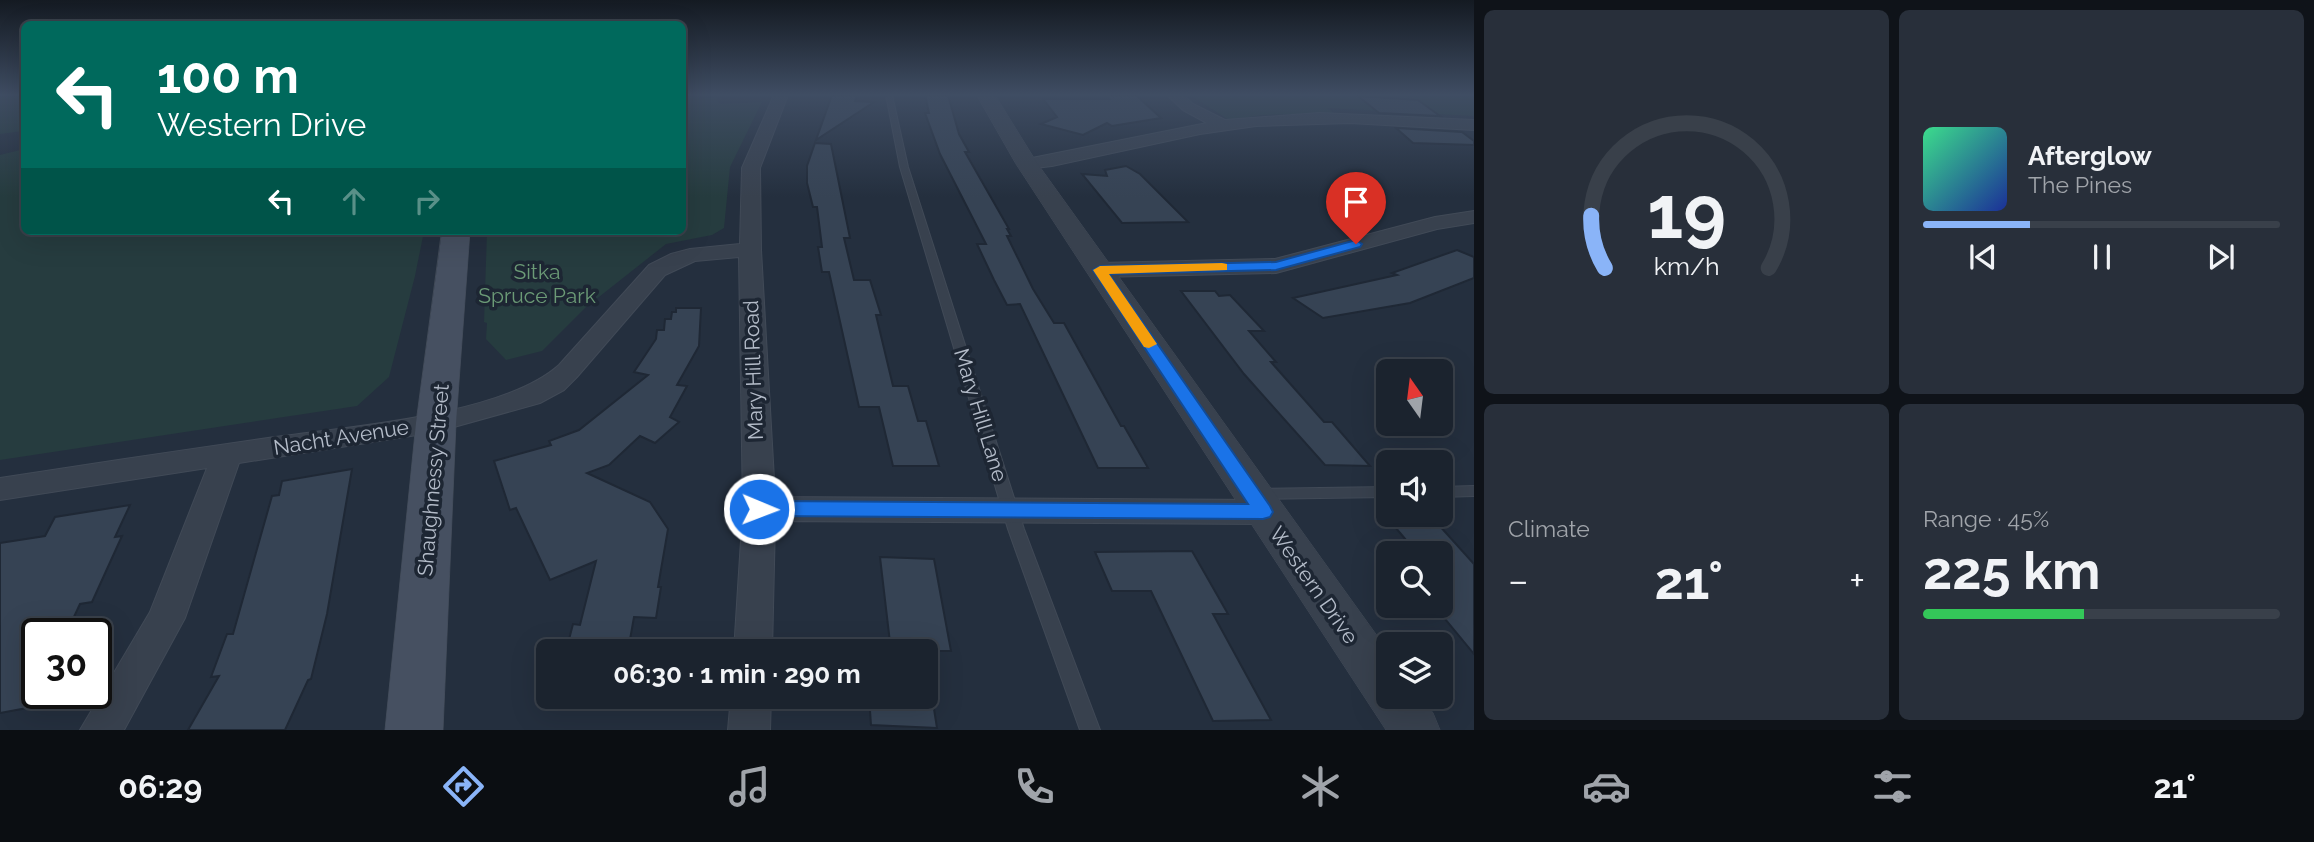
<!DOCTYPE html>
<meta charset="utf-8">
<style>
:root{--surface:#1b232e;--page:#282f3a;--text:#f1f3f6;--muted:#a0a4aa;--line:#39404a;--accent:#8ab4f8}
body{margin:0;font-family:Raleway,sans-serif;background:var(--page);color:var(--text);height:100vh;display:flex;flex-direction:column;font-size:26px;white-space:nowrap}
*{box-sizing:border-box;margin:0}
p{font-size:23px;color:var(--muted)}
.icon{flex:none;width:38px;height:38px;fill:none;stroke:currentColor;stroke-width:2;stroke-linecap:round;stroke-linejoin:round}
.map{position:relative;flex:1;overflow:hidden}
.side{display:flex;flex-direction:column;gap:10px;padding:10px;background:#0f1319;width:840px}
.side>*{flex:none}
.hud{position:absolute;left:21px;top:21px;width:665px;height:214px;border-radius:10px;box-shadow:0 7px 28px #0002,0 0 0 2px var(--line);background:#00695c;color:#fff;overflow:hidden}
.needle{width:46px;rotate:346deg}
.buttons{position:absolute;left:1376px;top:359px;display:grid;gap:14px}
.buttons a{display:grid;place-items:center;width:77px;height:77px;border-radius:10px;background:var(--surface);box-shadow:0 7px 28px #0002,0 0 0 2px var(--line);font-size:35px}
.speed{position:absolute;left:21px;top:618px;display:flex;gap:14px;font-size:35px;font-weight:700;text-align:center}
.speed>*{display:grid;place-content:center;width:91px;height:91px;border-radius:50%;background:var(--surface);box-shadow:0 7px 28px #0002,0 0 0 2px var(--line);line-height:1}
.speed .limit{border:4px solid #111;border-radius:10px;background:#fff;color:#111}
.pin{position:absolute;display:grid;place-items:center;width:60px;height:60px;color:#fff;margin:-72px -30px;border-radius:50% 50% 50% 0;rotate:-45deg;box-shadow:0 0 7px #0007}
.pin .icon{rotate:45deg}
.me{position:absolute;width:77px;margin:-38px;rotate:91deg;stroke-linejoin:round;filter:drop-shadow(0 0 5px #0008)}
.turn{display:flex;align-items:center;gap:24px;height:147px;padding:0 21px;font-size:32px}
.turn .icon{width:91px;height:91px;stroke-width:2.5}
.turn b{display:block;font-size:49px;line-height:60px}
.lanes{display:flex;align-items:center;height:66px;padding:0 21px;background:#0003;justify-content:center;gap:35px;direction:ltr}
.lanes .off{opacity:.35}
.big{font-size:52px;font-weight:700;line-height:1.1}
.side .tile{flex:1;display:flex;flex-direction:column;justify-content:center;gap:10px;min-width:0;padding:0 24px;border-radius:10px;background:var(--page)}
.side .dial{align-items:center;gap:0}
.dial svg{height:182px;overflow:visible;fill:none;stroke:var(--line);stroke-width:7;stroke-linecap:round;text-anchor:middle}
.dial text{fill:var(--text);stroke:none}
.song{display:flex;align-items:center;gap:21px}
.cover{width:84px;height:84px;border-radius:10px;background:linear-gradient(135deg,hsl(150 70% 55%),hsl(230 70% 35%))}
.played{height:7px;border-radius:4px;background:linear-gradient(90deg,var(--accent) 30%,var(--line) 30%)}
.keys{display:flex;justify-content:space-around;direction:ltr}
.heat{display:flex;justify-content:space-between;align-items:center;font-size:38px;direction:ltr}
.charge{height:10px;border-radius:5px;background:linear-gradient(90deg,#34c759 45%,var(--line) 0)}
.side .tiles{flex:1;display:grid;gap:10px;grid-template-columns:repeat(2,1fr)}
.trip{position:absolute;left:536px;top:639px;width:402px;height:70px;border-radius:10px;background:var(--surface);box-shadow:0 7px 28px #0002,0 0 0 2px var(--line);font-weight:700;line-height:70px;text-align:center}
.tab-bar{display:flex;height:112px;justify-content:space-around;align-items:center;background:#0b0e12;color:var(--muted)}
.tab-bar .icon{width:49px;height:49px}
.tab-bar .current{color:var(--accent)}
.tab-bar b{font-size:32px;color:var(--text)}
main{display:flex;flex:1;min-height:0}
.map>svg:first-child{display:block}
.green{fill:#263c3f}
.building{fill:#364354;stroke:#1f2835;stroke-width:2}
.lines{fill:none;stroke-linecap:round;stroke-linejoin:round}
.service-casing{stroke:#414a57;stroke-width:2}
.minor-casing{stroke:#414a57;stroke-width:2}
.tertiary-casing{stroke:#414a57;stroke-width:1}
.secondary-casing{stroke:#414a57;stroke-width:1}
.service{fill:#38414e;fill-rule:evenodd}
.minor{fill:#38414e;fill-rule:evenodd}
.tertiary{fill:#38414e;fill-rule:evenodd}
.secondary{fill:#465061;fill-rule:evenodd}
.route{fill:#1a73e8;stroke:#114b97;stroke-width:2}
.slow{fill:#f59e0b}
.labels{text-anchor:middle;dominant-baseline:central;stroke-width:7;stroke-linejoin:round;paint-order:stroke}
.park-label{font-size:21px;fill:#6b9a76;stroke:#1d2633}
.street-label{font-size:21px;fill:#b4bcc9;stroke:#1d2633}
</style>
<main>
<div class="map">
<svg width="1474" height="730" viewBox="0 0 1474 730">
<rect width="100%" height="100%" fill="#242f3e"/>
<g class="green">
<path d="M 0,95 L 24,95 L 24,133 L 23,131 L 0,134 Z"/>
<path d="M 683,95 L 699,95 L 699,99 L 715,97 L 720,104 L 762,102 L 730,167 L 724,228 L 712,235 L 666,244 L 585,308 L 542,351 L 506,360 L 486,339 L 487,323 L 484,322 L 487,231 L 682,231 Z"/>
<path d="M 1190,95 L 1474,95 L 1474,116 L 1327,108 L 1334,113 L 1262,115 L 1229,120 Z"/>
<path d="M 24,149 L 24,231 L 424,231 L 415,276 L 389,377 L 357,406 L 0,460 L 0,155 Z"/>
</g>
<g class="building">
<path d="M 832,95 L 857,95 L 855,101 L 874,102 L 816,140 Z"/>
<path d="M 925,95 L 948,95 L 959,134 L 969,152 L 965,152 L 1009,229 L 1007,229 L 1011,236 L 1007,236 L 1033,289 L 1054,323 L 1064,323 L 1121,426 L 1124,426 L 1148,468 L 1098,468 L 1020,304 L 1007,305 L 994,280 L 977,244 L 986,244 L 940,154 L 925,113 L 929,113 Z"/>
<path d="M 1105,95 L 1136,95 L 1161,118 L 1112,126 L 1107,123 L 1083,135 L 1041,124 L 1057,117 L 1043,99 L 1109,99 Z"/>
<path d="M 1358,96 L 1418,100 L 1440,116 L 1379,113 Z"/>
<path d="M 1396,128 L 1462,132 L 1474,141 L 1474,145 L 1413,143 Z"/>
<path d="M 815,143 L 831,144 L 850,238 L 844,238 L 854,280 L 870,280 L 881,315 L 876,315 L 893,386 L 908,386 L 918,421 L 926,421 L 939,466 L 893,466 L 879,407 L 859,407 L 829,272 L 822,272 L 818,247 L 822,247 L 817,207 L 813,207 L 807,183 L 807,166 Z"/>
<path d="M 1126,166 L 1140,174 L 1188,222 L 1122,223 L 1082,174 L 1107,176 L 1105,170 Z"/>
<path d="M 1457,250 L 1474,257 L 1474,278 L 1410,303 L 1323,318 L 1293,298 L 1397,275 L 1392,273 Z"/>
<path d="M 1181,291 L 1215,291 L 1219,296 L 1230,295 L 1264,331 L 1249,331 L 1276,362 L 1271,362 L 1324,422 L 1332,422 L 1370,466 L 1325,465 L 1244,374 Z"/>
<path d="M 676,308 L 701,308 L 699,346 L 677,385 L 687,386 L 670,417 L 679,422 L 655,443 L 640,436 L 609,465 L 587,473 L 650,502 L 668,529 L 658,587 L 661,587 L 656,618 L 634,617 L 628,651 L 566,651 L 573,624 L 580,625 L 596,561 L 550,580 L 516,508 L 510,510 L 494,461 L 551,445 L 549,441 L 579,430 L 648,375 L 634,372 L 656,339 L 657,330 L 664,330 L 665,319 L 671,319 L 672,312 L 676,312 Z"/>
<path d="M 352,469 L 327,614 L 311,679 L 308,680 L 285,730 L 188,730 L 219,676 L 211,677 L 227,634 L 233,634 L 272,496 L 279,495 L 282,481 Z"/>
<path d="M 130,505 L 115,537 L 122,536 L 92,602 L 80,604 L 66,634 L 37,634 L 37,687 L 27,708 L 0,713 L 0,543 L 45,536 L 55,517 Z"/>
<path d="M 1384,514 L 1429,514 L 1474,564 L 1474,654 L 1440,613 L 1440,553 L 1417,553 Z"/>
<path d="M 1192,551 L 1228,614 L 1213,614 L 1271,720 L 1213,721 L 1151,591 L 1112,591 L 1095,552 Z"/>
<path d="M 880,557 L 934,559 L 951,651 L 891,651 Z"/>
<path d="M 869,696 L 932,696 L 937,728 L 871,725 Z"/>
</g>
<g class="lines">
<g class="service-casing">
<g id="service">
<path d="M 886,95 L 892,95 L 908,167 L 1024,529 L 1100,730 L 1080,730 L 1008,529 L 900,167 Z"/>
<path d="M 1474,486 L 1474,496 L 1440,497 L 1440,487 Z"/>
<path d="M 1388,487 L 1388,497 L 1259,499 L 1254,498 L 1252,494 L 1254,490 L 1259,489 Z"/>
</g>
</g>
<g class="minor-casing">
<g id="minor">
<path d="M 774,95 L 788,95 L 760,168 L 761,250 L 775,497 L 1263,500 L 1275,503 L 1279,512 L 1275,521 L 1263,524 L 775,521 L 772,651 L 734,651 L 743,509 L 739,257 L 695,261 L 665,275 L 577,377 L 564,390 L 540,403 L 436,432 L 239,463 L 185,618 L 124,730 L 80,730 L 150,612 L 207,468 L 0,500 L 0,478 C 89,464 179,451 268,438 C 346,427 502,416 559,365 L 649,265 L 671,254 L 690,249 L 740,244 L 742,168 Z"/>
<path d="M 1167,95 L 1183,95 L 1193,104 L 1225,120 L 1319,113 L 1474,120 L 1474,130 L 1350,123 L 1256,126 L 1200,134 L 1052,166 L 1027,169 L 1018,164 L 1027,159 L 1207,123 L 1183,110 Z"/>
<path d="M 1474,211 L 1474,223 L 1437,229 L 1276,273 L 1099,277 L 1091,275 L 1088,270 L 1091,265 L 1099,263 L 1275,259 L 1435,217 Z"/>
<path d="M 731,696 L 771,696 L 770,730 L 728,730 Z"/>
</g>
</g>
<g class="tertiary-casing">
<path id="tertiary" d="M 977,95 L 995,95 L 1037,163 L 1388,651 L 1388,696 L 1420,696 L 1433,713 L 1440,730 L 1386,730 L 1016,164 Z"/>
</g>
<g class="secondary-casing">
<path id="secondary" d="M 442,231 L 470,231 L 456,423 L 443,730 L 385,730 L 416,423 Z"/>
</g>
<use href="#service" class="service"/>
<use href="#minor" class="minor"/>
<use href="#tertiary" class="tertiary"/>
<use href="#secondary" class="secondary"/>
</g>
<linearGradient id="sky" x2="0" y2="1"><stop stop-color="#141a22"/><stop offset="0.48" stop-color="#3f4d63"/><stop offset="1" stop-color="#3f4d63" stop-opacity="0"/></linearGradient>
<rect width="1474" height="197" fill="url(#sky)"/>
<path class="route" d="M 1356,240 L 1362,244 L 1360,247 L 1276,270 L 1109,274 L 1270,506 L 1273,512 L 1270,517 L 1263,519 L 759,516 L 752,514 L 749,509 L 752,503 L 759,501 L 1248,504 L 1093,270 L 1100,266 L 1276,262 Z"/>
<path class="slow" d="M 1222,263 L 1227,264 L 1227,270 L 1109,274 L 1157,344 L 1149,348 L 1144,347 L 1093,270 L 1100,266 Z"/>
<g class="labels">
<g class="park-label">
<text x="537" y="271">Sitka<tspan x="537" dy="24">Spruce Park</tspan></text>
</g>
<g class="street-label">
<text transform="translate(753 370) rotate(-92)">Mary Hill Road</text>
<text transform="translate(981 415) rotate(73)">Mary Hill Lane</text>
<text transform="translate(341 437) rotate(-9)">Nacht Avenue</text>
<text transform="translate(433 480) rotate(-85)">Shaughnessy Street</text>
<text transform="translate(1314 585) rotate(55)">Western Drive</text>
</g>
</g>
</svg>
<div class="buttons">
<a><svg class="needle" viewBox="-14 -14 28 28"><path d="M0-13l5 13h-10z" fill="#e53935"/><path d="M0 13l5-13h-10z" fill="#a0a4aa"/></svg></a>
<a><svg class="icon" aria-label="sound" viewBox="0 0 24 24"><path d="M4 9h4l5-4v14l-5-4H4zM17 9q2 3 0 6"/></svg></a>
<a><svg class="icon" aria-label="search" viewBox="0 0 24 24"><circle cx="10" cy="10" r="6"/><path d="M15 15l6 6"/></svg></a>
<a><svg class="icon" aria-label="layers" viewBox="0 0 24 24"><path d="M12 4l9 5-9 5-9-5zM3 14l9 5 9-5"/></svg></a>
</div>
<div class="speed"><div class="limit">30</div></div>
<div class="pin" style="left:1356px;top:244px;background:#d93025"><svg class="icon" aria-label="arrive" viewBox="0 0 24 24"><path d="M6 21V4h12l-3 4 3 4H6"/></svg></div>
<svg class="me" style="left:759px;top:509px" viewBox="-20 -20 40 40"><circle r="17" fill="#1a73e8" stroke="#fff" stroke-width="3"/><path d="M0-11L8 9 0 5-8 9z" fill="#fff"/></svg>
<div class="trip">06:30 · 1 min · 290 m</div>
<div class="hud">
<div class="turn"><svg class="icon" aria-label="left" viewBox="0 0 24 24"><path d="M17 20v-9H6M10 6l-5 5 5 5"/></svg><div><b>100 m</b>Western Drive</div></div>
<div class="lanes"><svg class="icon" aria-label="left" viewBox="0 0 24 24"><path d="M17 20v-9H6M10 6l-5 5 5 5"/></svg><svg class="icon off" aria-label="ahead" viewBox="0 0 24 24"><path d="M12 20V5M6 11l6-6 6 6"/></svg><svg class="icon off" aria-label="right" viewBox="0 0 24 24"><path d="M7 20v-9h11M14 6l5 5-5 5"/></svg></div>
</div>
</div>
<section class="side">
<div class="tiles">
<div class="tile dial"><svg viewBox="0 0 100 80">
<path d="M14 69A42 42 0 1 1 86 69"/>
<path d="M14 69A42 42 0 0 1 8 46" stroke="#8ab4f8"/>
<text x="50" y="56" font-size="32" font-weight="700">19</text>
<text x="50" y="72" font-size="11">km/h</text>
</svg></div>
<div class="tile">
<div class="song"><i class="cover"></i><div><b>Afterglow</b><p>The Pines</p></div></div>
<div class="played"></div>
<div class="keys"><svg class="icon" aria-label="previous" viewBox="0 0 24 24"><path d="M18 5L8 12l10 7zM5 5v14"/></svg><svg class="icon" aria-label="pause" viewBox="0 0 24 24"><path d="M8 5v14M16 5v14"/></svg><svg class="icon" aria-label="next" viewBox="0 0 24 24"><path d="M6 5l10 7-10 7zM19 5v14"/></svg></div>
</div>
<div class="tile"><p>Climate</p>
<div class="heat"><a>−</a><b class="big">21°</b><a>+</a></div>
</div>
<div class="tile"><p>Range · 45%</p><b class="big">225 km</b><div class="charge"></div></div>
</div>
</section>
</main>
<nav class="tab-bar">
<b>06:29</b>
<svg class="icon current" aria-label="directions" viewBox="0 0 24 24"><path d="M12 3l9 9-9 9-9-9zM9 14v-3h6M13 9l2 2-2 2"/></svg>
<svg class="icon" aria-label="music" viewBox="0 0 24 24"><path d="M9 18V5l10-2v13"/><circle cx="6" cy="18" r="3"/><circle cx="16" cy="16" r="3"/></svg>
<svg class="icon" aria-label="phone" viewBox="0 0 24 24"><path d="M5 4h4l2 5-3 2q2 4 5 5l2-3 5 2v4C11 20 4 13 5 4z"/></svg>
<svg class="icon" aria-label="climate" viewBox="0 0 24 24"><path d="M12 3v18M4 7l16 10M4 17L20 7"/></svg>
<svg class="icon" aria-label="car" viewBox="0 0 24 24"><path d="M5 17H2v-5l4-1 3-4h7l3 4 3 1v5h-3M9 17h6M6 11h13"/><circle cx="7" cy="17" r="2"/><circle cx="17" cy="17" r="2"/></svg>
<svg class="icon" aria-label="filters" viewBox="0 0 24 24"><path d="M4 7h16M4 17h16"/><circle cx="9" cy="7" r="2"/><circle cx="15" cy="17" r="2"/></svg>
<b>21°</b>
</nav>
